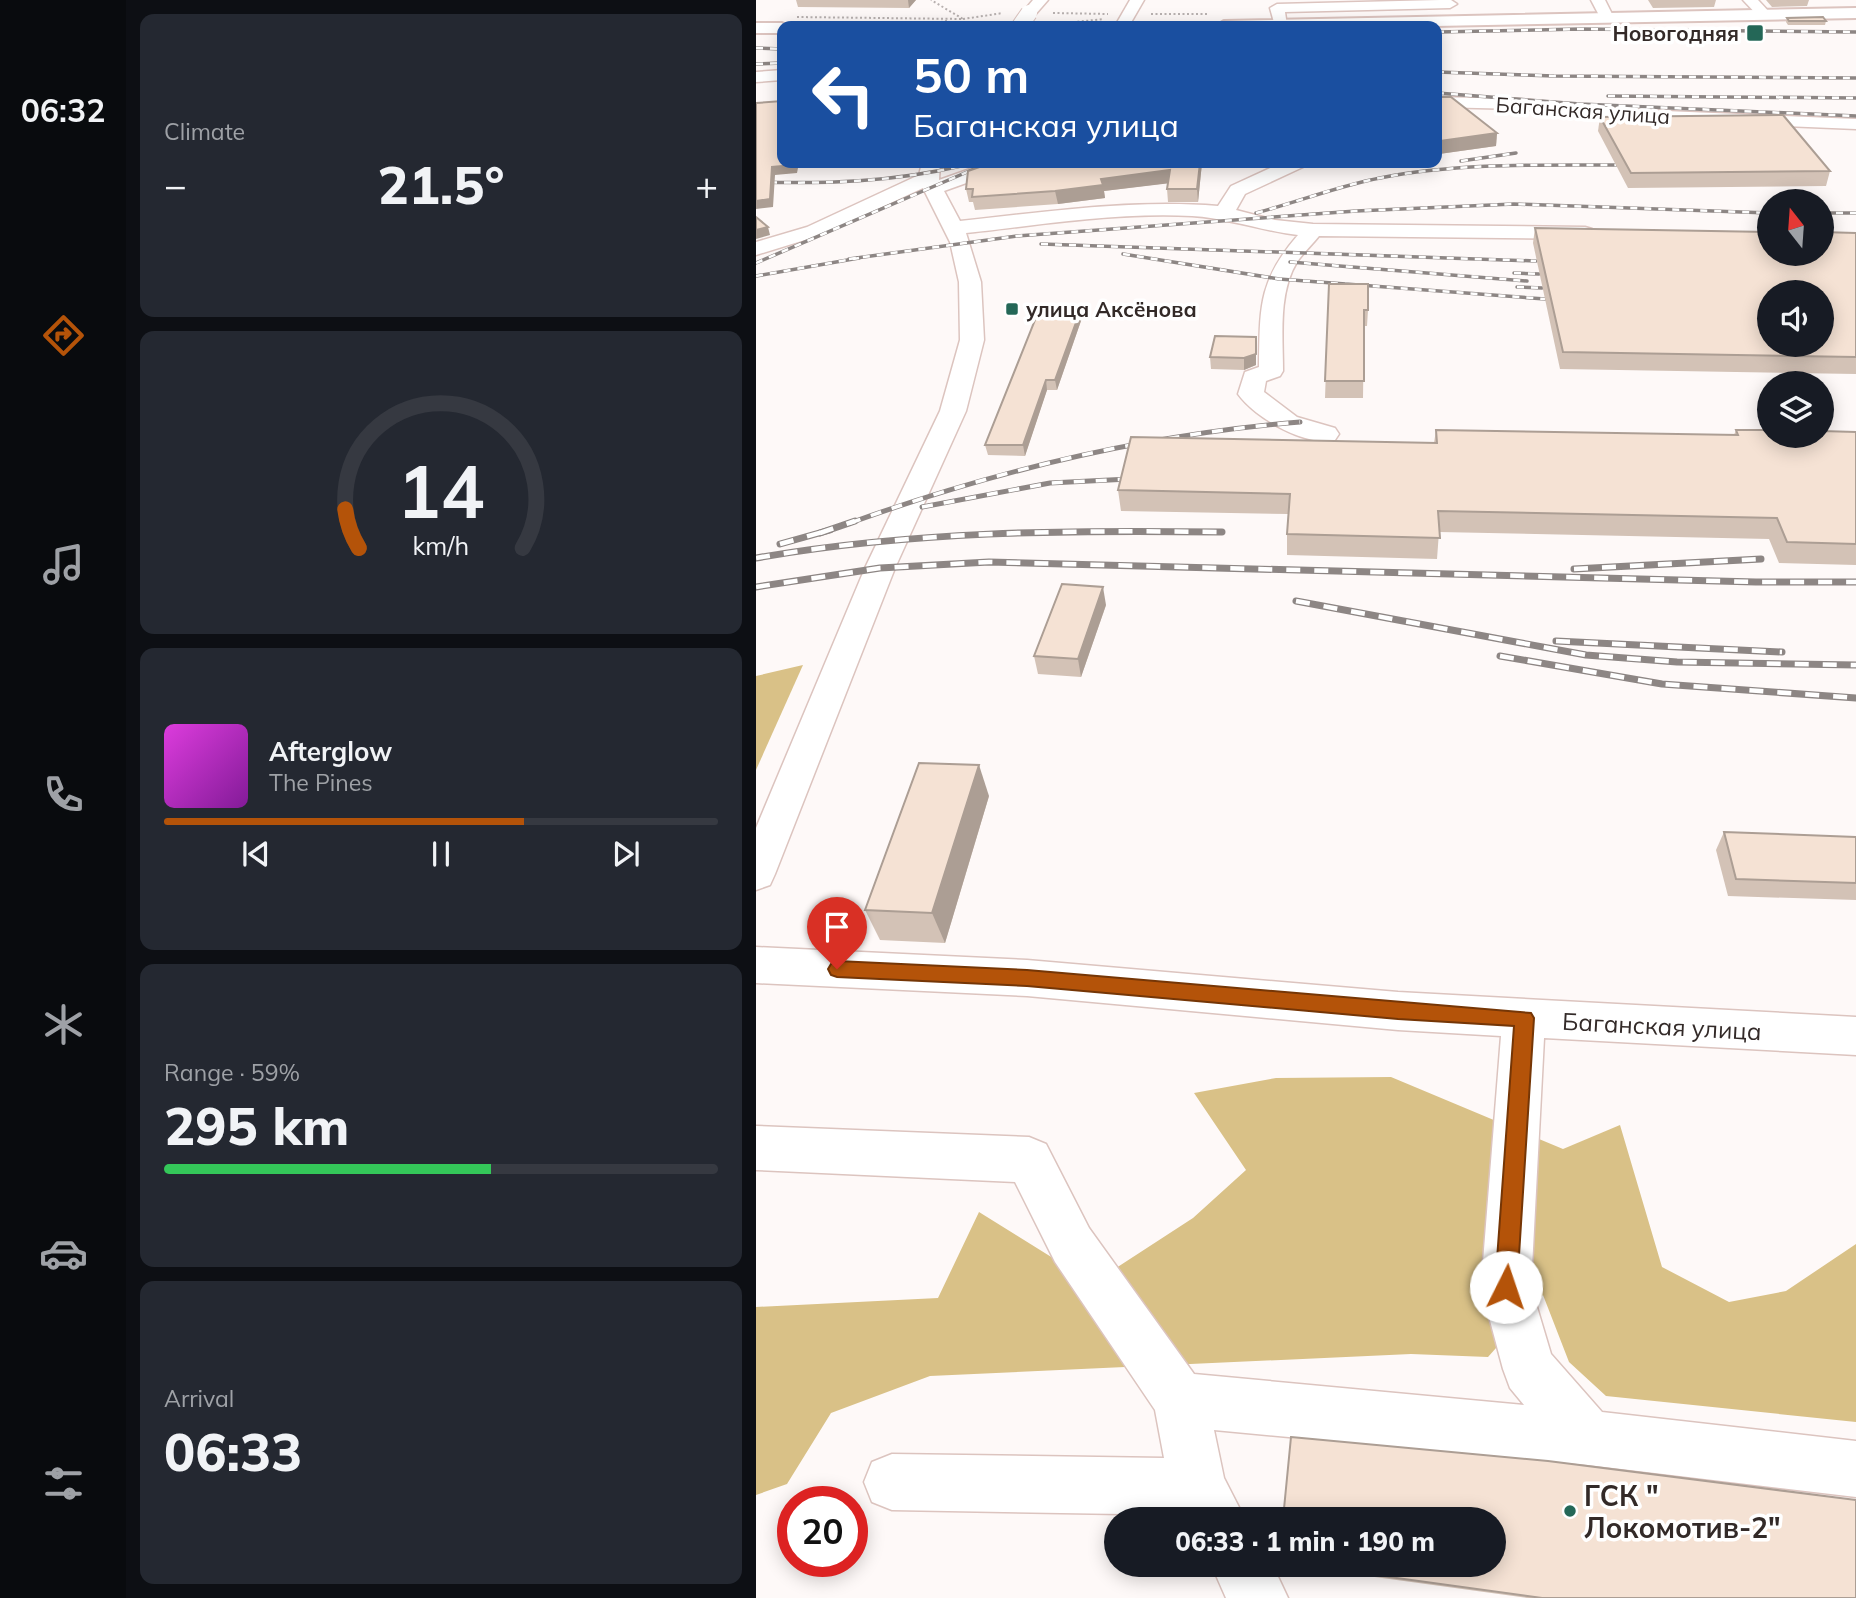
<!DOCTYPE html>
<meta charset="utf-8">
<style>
:root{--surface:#171b24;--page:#242831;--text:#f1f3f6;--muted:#9ea1a6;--line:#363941;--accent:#b45309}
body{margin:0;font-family:Mulish,sans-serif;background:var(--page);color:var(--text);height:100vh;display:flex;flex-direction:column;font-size:26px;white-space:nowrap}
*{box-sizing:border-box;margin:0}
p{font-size:23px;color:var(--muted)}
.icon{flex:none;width:38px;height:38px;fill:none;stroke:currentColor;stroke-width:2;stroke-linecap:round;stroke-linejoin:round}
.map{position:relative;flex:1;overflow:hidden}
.details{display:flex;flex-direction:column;gap:14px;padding:14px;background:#0d0f14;width:630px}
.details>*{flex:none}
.hud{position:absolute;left:21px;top:21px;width:665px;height:147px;border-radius:14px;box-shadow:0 4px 18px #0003;background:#1a4fa0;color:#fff;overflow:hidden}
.needle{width:46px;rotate:343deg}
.controls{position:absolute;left:1001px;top:189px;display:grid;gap:14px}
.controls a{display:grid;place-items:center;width:77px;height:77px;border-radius:50%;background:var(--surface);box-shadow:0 4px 18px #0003;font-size:35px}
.speed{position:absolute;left:21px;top:1486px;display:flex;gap:14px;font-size:35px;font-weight:700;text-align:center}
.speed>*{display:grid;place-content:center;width:91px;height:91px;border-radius:50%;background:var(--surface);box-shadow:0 4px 18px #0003;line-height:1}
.speed .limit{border:10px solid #d22;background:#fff;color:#111}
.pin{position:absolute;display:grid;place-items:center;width:60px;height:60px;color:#fff;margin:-72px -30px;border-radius:50% 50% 50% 0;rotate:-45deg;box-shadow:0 0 7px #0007}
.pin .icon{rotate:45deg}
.me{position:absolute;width:77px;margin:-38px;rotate:4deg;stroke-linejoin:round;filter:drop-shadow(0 0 5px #0008)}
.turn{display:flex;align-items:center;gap:24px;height:147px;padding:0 21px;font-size:32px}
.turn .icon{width:91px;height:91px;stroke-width:2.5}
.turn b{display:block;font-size:49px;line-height:60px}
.big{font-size:52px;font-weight:800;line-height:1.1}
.details .tile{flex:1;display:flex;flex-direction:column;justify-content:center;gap:10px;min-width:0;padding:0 24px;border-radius:14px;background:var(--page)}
.details .dial{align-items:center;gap:0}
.dial svg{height:182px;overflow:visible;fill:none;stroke:var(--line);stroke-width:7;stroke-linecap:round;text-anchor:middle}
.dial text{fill:var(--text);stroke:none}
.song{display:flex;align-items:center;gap:21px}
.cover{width:84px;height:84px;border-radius:10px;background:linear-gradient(135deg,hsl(300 70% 55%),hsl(290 70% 35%))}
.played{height:7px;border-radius:4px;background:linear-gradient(90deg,var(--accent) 65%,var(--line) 65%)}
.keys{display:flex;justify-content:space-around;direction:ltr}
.heat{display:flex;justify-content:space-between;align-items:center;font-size:38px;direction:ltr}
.charge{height:10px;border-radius:5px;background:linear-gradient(90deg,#34c759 59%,var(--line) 0)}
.trip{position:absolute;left:348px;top:1507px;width:402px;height:70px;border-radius:35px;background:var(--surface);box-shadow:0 4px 18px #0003;font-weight:800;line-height:70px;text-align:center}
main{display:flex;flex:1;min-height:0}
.tabs{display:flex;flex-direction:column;width:126px;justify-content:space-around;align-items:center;background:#090b0e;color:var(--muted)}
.tabs .icon{width:49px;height:49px}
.tabs .on{color:var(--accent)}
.tabs b{font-size:32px;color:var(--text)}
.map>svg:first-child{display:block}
.forest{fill:#d9c187}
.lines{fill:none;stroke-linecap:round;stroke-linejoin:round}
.minor-casing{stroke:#dcc4bf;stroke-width:3}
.major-casing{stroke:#dcc4bf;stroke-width:4}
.path{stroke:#b8b1b0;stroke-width:2;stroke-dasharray:2 2.5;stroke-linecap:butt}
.minor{fill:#fff;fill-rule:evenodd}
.major{fill:#fff;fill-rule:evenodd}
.rail-far2-casing{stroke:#8d8684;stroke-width:3.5}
.rail-far1-casing{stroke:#8d8684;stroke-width:5}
.rail-casing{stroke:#8d8684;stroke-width:7}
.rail-far2{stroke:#fff;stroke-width:2.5;stroke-dasharray:7;stroke-linecap:butt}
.rail-far1{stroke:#fff;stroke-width:3.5;stroke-dasharray:11;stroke-linecap:butt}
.rail{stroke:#fff;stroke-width:4.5;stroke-dasharray:14;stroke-linecap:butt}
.minor-bridge-casing{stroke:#dcc4bf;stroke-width:18;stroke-linecap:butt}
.minor-bridge{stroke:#fff;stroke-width:16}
.wall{fill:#d3c2b6}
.shaded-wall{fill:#ac9e94}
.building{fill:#f5e2d4;stroke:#ac9e94;stroke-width:2;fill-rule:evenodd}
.route{fill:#b45309;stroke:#753606;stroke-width:2}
.poi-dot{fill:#246757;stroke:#fff;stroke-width:2.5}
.labels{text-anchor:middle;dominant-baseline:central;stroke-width:7;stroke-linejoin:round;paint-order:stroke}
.far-poi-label{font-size:21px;font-weight:bold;fill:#332a28;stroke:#fff;text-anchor:end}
.far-street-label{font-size:21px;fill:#332a28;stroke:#fff}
.street-label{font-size:24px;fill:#332a28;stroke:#fff}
.near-poi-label{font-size:28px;font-weight:bold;fill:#332a28;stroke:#fff;text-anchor:start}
</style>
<main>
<nav class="tabs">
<b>06:32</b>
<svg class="icon on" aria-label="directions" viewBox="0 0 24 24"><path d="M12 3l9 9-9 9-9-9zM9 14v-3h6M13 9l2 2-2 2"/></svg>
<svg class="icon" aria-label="music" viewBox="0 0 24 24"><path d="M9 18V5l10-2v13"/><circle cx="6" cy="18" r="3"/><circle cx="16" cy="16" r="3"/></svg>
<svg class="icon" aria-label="phone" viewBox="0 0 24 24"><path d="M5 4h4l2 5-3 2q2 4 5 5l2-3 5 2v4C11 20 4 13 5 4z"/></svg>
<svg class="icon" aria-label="climate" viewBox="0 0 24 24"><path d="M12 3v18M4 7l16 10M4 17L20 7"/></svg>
<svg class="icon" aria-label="car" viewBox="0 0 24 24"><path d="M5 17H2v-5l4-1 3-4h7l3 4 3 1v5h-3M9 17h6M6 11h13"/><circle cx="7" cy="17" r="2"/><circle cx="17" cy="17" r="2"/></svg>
<svg class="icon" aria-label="filters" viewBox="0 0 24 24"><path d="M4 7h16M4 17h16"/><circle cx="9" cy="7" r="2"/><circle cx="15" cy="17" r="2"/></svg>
</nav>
<section class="details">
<div class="tile"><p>Climate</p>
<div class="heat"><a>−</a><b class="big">21.5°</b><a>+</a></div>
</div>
<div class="tile dial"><svg viewBox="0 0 100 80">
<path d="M14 69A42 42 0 1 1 86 69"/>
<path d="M14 69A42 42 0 0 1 8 52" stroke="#b45309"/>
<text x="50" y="56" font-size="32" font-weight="700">14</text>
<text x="50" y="72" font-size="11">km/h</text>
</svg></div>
<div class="tile">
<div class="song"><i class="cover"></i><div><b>Afterglow</b><p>The Pines</p></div></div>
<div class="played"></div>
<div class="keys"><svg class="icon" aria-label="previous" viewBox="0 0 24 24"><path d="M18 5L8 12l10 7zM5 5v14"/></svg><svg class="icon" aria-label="pause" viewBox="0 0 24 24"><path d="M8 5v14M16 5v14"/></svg><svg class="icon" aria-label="next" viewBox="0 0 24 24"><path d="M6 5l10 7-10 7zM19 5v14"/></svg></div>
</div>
<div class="tile"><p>Range · 59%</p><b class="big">295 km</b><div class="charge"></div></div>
<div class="tile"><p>Arrival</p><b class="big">06:33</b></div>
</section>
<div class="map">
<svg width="1100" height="1598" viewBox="0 0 1100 1598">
<rect width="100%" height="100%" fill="#fef9f8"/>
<g class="forest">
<path d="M 47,665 L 0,770 L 0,676 Z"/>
<path d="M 635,1077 L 807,1149 L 864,1125 L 906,1267 L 973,1302 L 1030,1291 L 1100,1244 L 1100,1422 L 850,1396 L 813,1362 L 787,1295 L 732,1357 L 655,1354 L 174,1376 L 75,1413 L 31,1484 L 0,1495 L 0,1307 L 182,1298 L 223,1212 L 337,1283 L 437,1218 L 490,1170 L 438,1093 L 520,1078 Z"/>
</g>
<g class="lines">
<g class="minor-casing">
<g id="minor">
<path d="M 277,0 L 292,0 L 278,16 L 268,16 L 266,13 Z"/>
<path d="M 374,0 L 388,0 L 373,26 L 359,26 Z"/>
<path d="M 684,0 L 695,0 L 701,4 L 694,8 L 529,12 L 531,26 L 519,26 L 514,8 L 521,4 Z"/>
<path d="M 835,0 L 849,0 L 858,18 L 856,21 L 846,21 Z"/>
<path d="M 987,0 L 1002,0 L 1016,15 L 1009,19 L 1004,18 Z"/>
<path d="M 26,70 L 26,80 L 0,82 L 0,72 Z"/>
<path d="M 681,97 L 762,99 L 885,110 L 1100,119 L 1100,129 L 885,120 L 762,109 L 681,107 Z"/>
<path d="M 166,163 L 184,163 L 183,180 L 231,163 L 257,163 L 255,167 L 188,191 L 204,221 C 289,212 376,199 462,206 L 475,186 L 525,163 L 549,163 L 547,167 L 489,194 L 480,210 L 519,220 L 557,224 L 829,227 L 836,229 L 839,233 L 836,237 L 829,239 L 563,236 C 556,245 547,253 541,262 C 522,293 527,336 527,371 L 524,376 L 510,381 L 508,392 L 541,417 L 579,428 L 583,434 L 579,440 C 550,447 499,418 482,394 L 489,372 L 503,367 C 504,308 502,281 542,235 C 506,231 472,218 436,216 C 361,212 284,225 210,233 L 225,282 L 228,340 L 210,411 L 139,568 L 19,874 L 14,885 L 0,890 L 0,828 L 109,568 L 184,411 L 204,340 L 203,282 L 194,242 L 167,188 L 65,235 L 0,255 L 0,242 L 51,227 L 163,175 Z"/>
<path d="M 0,947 L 271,960 L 642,992 L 1100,1017 L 1100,1055 L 788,1038 L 775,1287 L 795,1354 L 846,1412 L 1100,1441 L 1100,1497 L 832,1465 L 458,1430 L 468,1478 L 489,1519 L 429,1519 L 426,1515 L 136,1510 L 116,1502 L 108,1482 L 116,1462 L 136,1454 L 408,1458 L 399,1410 L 299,1262 L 259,1182 L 0,1170 L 0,1126 L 273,1137 L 290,1144 L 333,1228 L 438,1374 L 768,1405 L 754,1388 L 747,1369 L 725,1287 L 745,1036 L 642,1030 L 271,996 L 0,983 Z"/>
<path d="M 455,1564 L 516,1564 L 532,1598 L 470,1598 Z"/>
</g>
</g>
<g class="major-casing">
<g id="major">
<path d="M 1100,8 L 1100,18 L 679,26 L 460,26 L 468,21 Z"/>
<path d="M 0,23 L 26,23 L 33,26 L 26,26 L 26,33 L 0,33 Z"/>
</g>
</g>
<g class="path">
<path d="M 297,13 L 352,14"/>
<path d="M 395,14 L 453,14"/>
<path d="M 41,17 L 207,19 L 175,0"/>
<path d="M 207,19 L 247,13"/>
<path d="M 191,21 L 166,25 L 244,24"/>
<path d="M 290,25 L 348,19"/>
</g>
<use href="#minor" class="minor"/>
<use href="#major" class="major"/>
<g class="rail-far2-casing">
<g id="rail-far2">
<path d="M 681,32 L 825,29 L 1100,32"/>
<path d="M 0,48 L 26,49"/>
<path d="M 0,64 L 26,63"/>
<path d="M 681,72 L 798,76 L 1100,78"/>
<path d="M 681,93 L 824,104 L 1100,116"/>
<path d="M 852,96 L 1100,98"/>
<path d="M 705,161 L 760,153"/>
<path d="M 0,182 C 69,184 137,182 205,166"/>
<path d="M 500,213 C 542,202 582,186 624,178 C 701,163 782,165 860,165"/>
<path d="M 1066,213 L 1100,213"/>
<path d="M 285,244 L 780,261"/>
<path d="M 367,254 L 523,279 L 789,299"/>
<path d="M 93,259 L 261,236 L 600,211 L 758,204 L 1013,213"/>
<path d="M 534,262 L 771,281"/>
<path d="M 0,263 L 232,163"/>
<path d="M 758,273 L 783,274"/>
<path d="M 0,276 L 103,258"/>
<path d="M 761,287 L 786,288"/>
</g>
</g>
<g class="rail-far1-casing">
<g id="rail-far1">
<path d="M 166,507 L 294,483 L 373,479"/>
<path d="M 94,523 C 241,470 388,435 544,422"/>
</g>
</g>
<g class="rail-casing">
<g id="rail">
<path d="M 64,533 L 99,521"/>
<path d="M 24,544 L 74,530"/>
<path d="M 0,558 C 155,531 309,530 466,532"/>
<path d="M 818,569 L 1005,559"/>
<path d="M 0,587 L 124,568 L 233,562 L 1000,582 L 1100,582"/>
<path d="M 540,601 L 830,655 L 921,662 L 1100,665"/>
<path d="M 800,641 L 1026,652"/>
<path d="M 744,656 L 906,684 L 1100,698"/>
</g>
</g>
<use href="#rail-far2" class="rail-far2"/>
<use href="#rail-far1" class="rail-far1"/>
<use href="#rail" class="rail"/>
<g class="minor-bridge-casing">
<path id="minor-bridge" d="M 264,26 L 273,13"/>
</g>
<use href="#minor-bridge" class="minor-bridge"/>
</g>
<g class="wall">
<path d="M 40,0 L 160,0 L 153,8 L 42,7 Z"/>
<path d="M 892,0 L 960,0 L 958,7 L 897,8 Z"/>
<path d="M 1010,0 L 1053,0 L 1051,6 L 1016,7 Z"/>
<path d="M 1031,18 L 1070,21 L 1069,25 L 1032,25 L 1030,22 Z"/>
<path d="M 681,97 L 741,133 L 740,146 L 683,154 L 681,152 Z"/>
<path d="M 844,117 L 1074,171 L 1070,186 L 872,188 L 842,131 Z"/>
<path d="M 446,163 L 442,202 L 412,202 L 411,189 L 412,183 L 348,191 L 349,198 L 302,204 L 219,210 L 217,202 L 213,202 L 210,189 Z"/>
<path d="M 779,228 L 1100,233 L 1100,374 L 804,369 L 777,243 Z"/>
<path d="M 573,284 L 612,310 L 611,326 L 608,326 L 607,398 L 569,398 Z"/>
<path d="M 327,315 L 301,390 L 291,390 L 269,456 L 232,455 L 229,445 Z"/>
<path d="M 459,336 L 500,365 L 488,370 L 455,369 L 454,357 Z"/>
<path d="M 680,430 L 978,435 L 980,430 L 1100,432 L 1100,565 L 1023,563 L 1013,539 L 683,532 L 681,559 L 531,555 L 531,534 L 532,514 L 365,511 L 362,490 L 678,443 Z"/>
<path d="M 350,605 L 325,677 L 282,674 L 278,656 Z"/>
<path d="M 233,796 L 189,943 L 124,940 L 109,910 Z"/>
<path d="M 968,832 L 1100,837 L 1100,900 L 972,896 L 960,850 Z"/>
<path d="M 524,1564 L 738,1564 L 1100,1598 L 771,1598 Z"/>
</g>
<g class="shaded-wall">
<path d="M 152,0 L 160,0 L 153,8 Z"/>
<path d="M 741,133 L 740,146 L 683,154 L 684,141 Z"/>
<path d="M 39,163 L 43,163 L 41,173 L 19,175 L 17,207 L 0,209 L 0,201 L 16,167 Z"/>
<path d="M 444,163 L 446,163 L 442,202 L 441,189 Z"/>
<path d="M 414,170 L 415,183 L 348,191 L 349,198 L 302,204 L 299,191 L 345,179 Z"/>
<path d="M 12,227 L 14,235 L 0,239 L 0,230 Z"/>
<path d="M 326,306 L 327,315 L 301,390 L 299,380 Z"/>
<path d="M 500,337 L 500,365 L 488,370 L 488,358 Z"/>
<path d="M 290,380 L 291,390 L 269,456 L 267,445 Z"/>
<path d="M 347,587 L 350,605 L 325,677 L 322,659 Z"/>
<path d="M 223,765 L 233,796 L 189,943 L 176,913 Z"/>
</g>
<g class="building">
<path d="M 1067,17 L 1070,21 L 1033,21 L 1031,18 Z"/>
<path d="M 681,97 L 695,97 L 741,133 L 684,141 L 681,138 Z"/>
<path d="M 26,101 L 26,163 L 39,163 L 38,165 L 16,167 L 14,199 L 0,201 L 0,103 Z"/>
<path d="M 1027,115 L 1074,171 L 875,173 L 844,117 Z"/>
<path d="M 235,163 L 444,163 L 441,189 L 411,189 L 414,170 L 345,179 L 347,185 L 299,191 L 216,197 L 217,189 L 210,189 L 212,171 Z"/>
<path d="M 0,217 L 12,227 L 0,230 Z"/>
<path d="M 779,228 L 1013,232 L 1013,254 L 1066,254 L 1066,232 L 1100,233 L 1100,357 L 807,352 ZM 1013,292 L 1066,292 L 1066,345 L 1013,345 Z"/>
<path d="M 573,284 L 612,284 L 612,310 L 608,310 L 608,381 L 569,381 Z"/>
<path d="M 285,305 L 326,306 L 299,380 L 290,380 L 267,445 L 229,445 Z"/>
<path d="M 459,336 L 500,337 L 500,354 L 488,358 L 454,357 Z"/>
<path d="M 680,430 L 982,435 L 980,430 L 1013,430 L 1013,436 L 1066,436 L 1066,431 L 1100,432 L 1100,544 L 1031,542 L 1021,518 L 682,511 L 684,538 L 531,534 L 534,494 L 362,490 L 375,437 L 681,443 Z"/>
<path d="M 306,584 L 347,587 L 322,659 L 278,656 Z"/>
<path d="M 163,763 L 223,765 L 176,913 L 109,910 Z"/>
<path d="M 968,832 L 1100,837 L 1100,883 L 980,879 Z"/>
<path d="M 535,1437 L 792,1461 L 1100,1500 L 1100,1598 L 786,1598 L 539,1564 L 738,1564 L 738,1519 L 527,1519 Z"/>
</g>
<path class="route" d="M 81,961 L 271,970 L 775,1013 L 778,1018 L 761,1287 L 758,1295 L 750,1298 L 742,1295 L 739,1287 L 758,1026 L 642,1019 L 271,986 L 81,977 L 75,975 L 72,969 L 75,964 Z"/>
<g class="poi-dot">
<rect x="990" y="24" width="18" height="18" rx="3.5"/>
<rect x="249" y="302" width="14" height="14" rx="3.5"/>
<circle cx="814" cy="1511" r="7"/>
</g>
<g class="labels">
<g class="far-poi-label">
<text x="983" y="33">Новогодняя</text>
<text x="270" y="309" text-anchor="start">улица Аксёнова</text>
</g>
<g class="far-street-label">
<text transform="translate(827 110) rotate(4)">Баганская улица</text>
</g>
<g class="street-label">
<text transform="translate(906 1026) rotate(3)">Баганская улица</text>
</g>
<g class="near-poi-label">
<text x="828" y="1495">ГСК "<tspan x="828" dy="32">Локомотив-2"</tspan></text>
</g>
</g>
</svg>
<div class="controls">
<a><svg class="needle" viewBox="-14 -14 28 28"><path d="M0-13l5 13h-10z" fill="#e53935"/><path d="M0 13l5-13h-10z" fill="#9ea1a6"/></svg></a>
<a><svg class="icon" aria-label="sound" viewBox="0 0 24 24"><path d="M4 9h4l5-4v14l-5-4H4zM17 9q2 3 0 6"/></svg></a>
<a><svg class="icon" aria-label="layers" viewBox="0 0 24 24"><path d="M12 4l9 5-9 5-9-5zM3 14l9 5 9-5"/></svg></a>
</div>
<div class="speed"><div class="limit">20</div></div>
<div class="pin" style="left:81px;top:969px;background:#d93025"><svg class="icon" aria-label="arrive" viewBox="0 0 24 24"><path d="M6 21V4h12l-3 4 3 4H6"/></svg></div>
<svg class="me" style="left:750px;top:1287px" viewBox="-20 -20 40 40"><circle r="19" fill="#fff"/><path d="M0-13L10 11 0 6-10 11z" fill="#b45309"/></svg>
<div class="trip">06:33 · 1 min · 190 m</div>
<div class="hud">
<div class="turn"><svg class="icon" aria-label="left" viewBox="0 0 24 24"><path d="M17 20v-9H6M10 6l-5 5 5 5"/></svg><div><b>50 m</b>Баганская улица</div></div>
</div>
</div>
</main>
